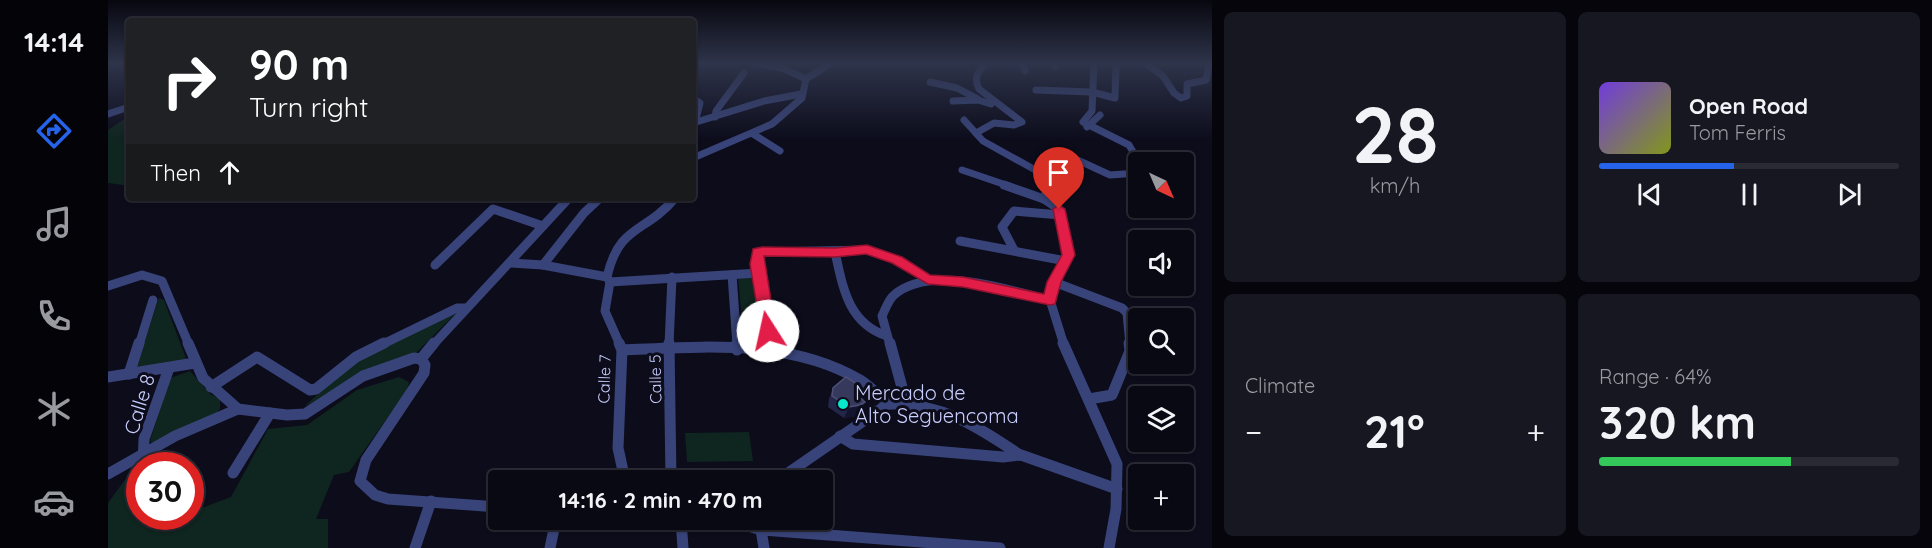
<!DOCTYPE html>
<meta charset="utf-8">
<style>
:root{--surface:#090914;--page:#171722;--text:#f1f3f6;--muted:#999aa0;--line:#292a34;--accent:#2563eb}
body{margin:0;font-family:Quicksand,sans-serif;background:var(--page);color:var(--text);height:100vh;display:flex;flex-direction:column;font-size:22px;white-space:nowrap}
*{box-sizing:border-box;margin:0}
p{font-size:20px;color:var(--muted)}
.icon{flex:none;width:33px;height:33px;fill:none;stroke:currentColor;stroke-width:2;stroke-linecap:round;stroke-linejoin:round}
.map{position:relative;flex:1;overflow:hidden}
.side{display:flex;flex-direction:column;gap:12px;padding:12px;background:#05050b;width:720px}
.side>*{flex:none}
.guide{position:absolute;left:18px;top:18px;width:570px;height:183px;border-radius:6px;box-shadow:0 2px 4px #0004,0 0 0 2px var(--line);background:#202124;color:#fff;overflow:hidden}
.needle{width:39px;rotate:136deg}
.tools{position:absolute;left:1020px;top:152px;display:grid;gap:12px}
.tools a{display:grid;place-items:center;width:66px;height:66px;border-radius:6px;background:var(--surface);box-shadow:0 2px 4px #0004,0 0 0 2px var(--line);font-size:30px}
.speed{position:absolute;left:18px;top:452px;display:flex;gap:12px;font-size:30px;font-weight:700;text-align:center}
.speed>*{display:grid;place-content:center;width:78px;height:78px;border-radius:50%;background:var(--surface);box-shadow:0 2px 4px #0004,0 0 0 2px var(--line);line-height:1}
.speed .limit{border:9px solid #d22;background:#fff;color:#111}
.pin{position:absolute;display:grid;place-items:center;width:51px;height:51px;color:#fff;margin:-62px -26px;border-radius:50% 50% 50% 0;rotate:-45deg;box-shadow:0 0 6px #0007}
.pin .icon{rotate:45deg}
.me{position:absolute;width:66px;margin:-33px;rotate:350deg;stroke-linejoin:round;filter:drop-shadow(0 0 4px #0008)}
.turn{display:flex;align-items:center;gap:21px;height:126px;padding:0 24px;font-size:27px}
.turn .icon{width:78px;height:78px;stroke-width:2.5}
.turn b{display:block;font-size:42px;line-height:51px}
.then{display:flex;align-items:center;height:57px;padding:0 24px;background:#0003;gap:12px;font-size:22px}
.big{font-size:45px;font-weight:700;line-height:1.1}
.side .widget{flex:1;display:flex;flex-direction:column;justify-content:center;gap:9px;min-width:0;padding:0 21px;border-radius:9px;background:var(--page)}
.side .dial{align-items:center;gap:0}
.dial b{font-size:78px;line-height:1}
.song{display:flex;align-items:center;gap:18px}
.cover{width:72px;height:72px;border-radius:9px;background:linear-gradient(135deg,hsl(260 70% 55%),hsl(70 70% 35%))}
.played{height:6px;border-radius:3px;background:linear-gradient(90deg,var(--accent) 45%,var(--line) 45%)}
.keys{display:flex;justify-content:space-around;direction:ltr}
.heat{display:flex;justify-content:space-between;align-items:center;font-size:33px;direction:ltr}
.charge{height:9px;border-radius:4px;background:linear-gradient(90deg,#34c759 64%,var(--line) 0)}
.side .tiles{flex:1;display:grid;gap:12px;grid-template-columns:repeat(2,1fr)}
.trip{position:absolute;left:380px;top:470px;width:345px;height:60px;border-radius:6px;background:var(--surface);box-shadow:0 2px 4px #0004,0 0 0 2px var(--line);font-weight:700;line-height:60px;text-align:center}
main{display:flex;flex:1;min-height:0}
.tabs{display:flex;flex-direction:column;width:108px;justify-content:space-around;align-items:center;background:#040408;color:var(--muted)}
.tabs .icon{width:42px;height:42px}
.tabs .current{color:var(--accent)}
.tabs b{font-size:27px;color:var(--text)}
.map>svg:first-child{display:block}
.green{fill:#0f251f}
.lines{fill:none;stroke-linecap:round;stroke-linejoin:round}
.street-far2{stroke:#384479;stroke-width:7}
.street-far1{stroke:#384479;stroke-width:9}
.street{stroke:#384479;stroke-width:11}
.wall{fill:#242649}
.shaded-wall{fill:#13142e}
.building{fill:#36385c;stroke:#4d4f75;stroke-width:1.5}
.route{fill:#e11d48;stroke:#92132f;stroke-width:1.5}
.poi-dot{fill:#09e8cc;stroke:#0c0c1b;stroke-width:2}
.labels{text-anchor:middle;dominant-baseline:central;stroke-width:6;stroke-linejoin:round;paint-order:stroke}
.street-label{font-size:16px;fill:#c8cefd;stroke:#0c0c1b}
.near-poi-label{font-size:20px;fill:#c8cefd;stroke:#0c0c1b;text-anchor:start}
.near-street-label{font-size:20px;fill:#c8cefd;stroke:#0c0c1b}
</style>
<main>
<nav class="tabs">
<b>14:14</b>
<svg class="icon current" aria-label="directions" viewBox="0 0 24 24"><path d="M12 3l9 9-9 9-9-9zM9 14v-3h6M13 9l2 2-2 2"/></svg>
<svg class="icon" aria-label="music" viewBox="0 0 24 24"><path d="M9 18V5l10-2v13"/><circle cx="6" cy="18" r="3"/><circle cx="16" cy="16" r="3"/></svg>
<svg class="icon" aria-label="phone" viewBox="0 0 24 24"><path d="M5 4h4l2 5-3 2q2 4 5 5l2-3 5 2v4C11 20 4 13 5 4z"/></svg>
<svg class="icon" aria-label="climate" viewBox="0 0 24 24"><path d="M12 3v18M4 7l16 10M4 17L20 7"/></svg>
<svg class="icon" aria-label="car" viewBox="0 0 24 24"><path d="M5 17H2v-5l4-1 3-4h7l3 4 3 1v5h-3M9 17h6M6 11h13"/><circle cx="7" cy="17" r="2"/><circle cx="17" cy="17" r="2"/></svg>
</nav>
<div class="map">
<svg width="1104" height="548" viewBox="0 0 1104 548">
<rect width="100%" height="100%" fill="#0c0c1b"/>
<g class="green">
<path d="M 21,116 L 21,186 L 0,183 L 0,130 Z"/>
<path d="M 630,277 L 646,277 L 656,345 L 636,343 Z"/>
<path d="M 51,298 L 56,300 L 79,361 L 28,367 Z"/>
<path d="M 350,311 L 307,354 L 196,407 L 240,366 Z"/>
<path d="M 82,371 L 102,394 L 112,399 L 112,409 L 103,418 L 44,443 L 42,441 L 62,378 Z"/>
<path d="M 291,377 L 301,382 L 299,390 L 241,472 L 226,475 L 208,519 L 220,519 L 220,548 L 0,548 L 0,503 L 24,470 C 26,487 31,500 32,516 L 82,516 L 83,508 L 91,509 L 123,497 L 160,429 L 199,425 L 249,390 Z"/>
<path d="M 641,432 L 645,461 L 579,462 L 577,433 Z"/>
</g>
<g class="lines">
<g class="street-far2">
<path d="M 647,63 L 674,68 L 698,79"/>
<path d="M 913,63 L 917,71"/>
<path d="M 945,63 L 947,66"/>
<path d="M 986,63 L 984,111 L 975,122 L 1021,145 L 1031,162"/>
<path d="M 1037,63 L 1055,76 L 1066,93 L 1073,98 L 1079,96 L 1079,84 L 1098,80 L 1101,63"/>
<path d="M 822,82 L 849,88 L 870,99"/>
<path d="M 928,90 L 984,92 L 1007,98 L 1008,63"/>
<path d="M 585,98 L 592,103 L 587,123"/>
<path d="M 845,101 L 870,100 L 883,104"/>
<path d="M 0,114 L 21,107"/>
<path d="M 607,117 L 608,111 L 636,73"/>
<path d="M 856,120 L 875,141 L 940,177"/>
<path d="M 585,123 L 656,101 L 693,94"/>
<path d="M 979,127 L 992,115"/>
<path d="M 868,133 L 886,123 L 906,125 L 914,122 L 871,89 C 865,77 870,72 878,63"/>
<path d="M 645,134 L 672,151"/>
<path d="M 585,158 L 664,124 L 694,98 L 698,79 L 723,63"/>
<path d="M 854,170 L 901,186"/>
<path d="M 941,186 L 943,180 L 934,164 L 963,157 L 1002,175 L 1030,173"/>
</g>
<g class="street-far1">
<path d="M 896,185 L 936,199 L 951,209 L 960,255 L 946,282 L 942,300 L 956,345"/>
<path d="M 936,199 L 941,185"/>
<path d="M 1051,207 L 1055,211"/>
<path d="M 852,241 L 958,261"/>
<path d="M 906,250 L 894,227 L 906,211 L 953,215"/>
<path d="M 727,252 C 735,288 740,323 779,336"/>
<path d="M 403,263 L 435,265 L 499,277"/>
<path d="M 327,265 L 385,209 L 435,226"/>
<path d="M 435,265 L 476,213 L 492,198"/>
<path d="M 624,275 L 629,345"/>
<path d="M 502,282 L 497,311 L 512,345"/>
<path d="M 502,282 L 651,273"/>
<path d="M 502,282 L 499,277 C 511,224 537,234 567,198"/>
<path d="M 946,282 L 1014,308 L 1019,313 L 1022,345"/>
<path d="M 0,286 L 34,275 L 54,281 L 81,345"/>
<path d="M 31,345 L 45,300"/>
<path d="M 273,345 L 349,308 L 358,308"/>
<path d="M 325,345 L 461,198"/>
<path d="M 561,345 L 564,277"/>
<path d="M 663,345 L 649,264 L 650,252 L 759,250 L 789,260 L 820,279"/>
<path d="M 782,345 L 774,316 C 777,310 780,301 785,296 C 821,263 901,290 942,300"/>
</g>
<g class="street">
<path d="M 80,343 L 95,378 L 130,409 L 179,415 L 197,414 L 255,376 L 306,358 L 313,359 L 317,365 L 316,373 L 258,460 L 252,481 L 267,495 L 280,499 L 390,507"/>
<path d="M 511,343 L 514,350 L 510,448 L 517,480"/>
<path d="M 561,343 L 563,480"/>
<path d="M 629,343 L 629,350"/>
<path d="M 663,343 L 664,350"/>
<path d="M 782,343 L 798,402"/>
<path d="M 955,343 L 1009,464 L 1008,509 L 1001,548"/>
<path d="M 514,350 C 593,347 681,338 752,380 C 762,386 771,396 780,404"/>
<path d="M 313,359 L 326,343"/>
<path d="M 21,374 L 31,343"/>
<path d="M 0,377 L 87,363"/>
<path d="M 103,387 L 149,357 L 202,390 L 208,389 L 248,357 L 276,343"/>
<path d="M 981,399 L 1004,395 L 1022,351 L 1021,343"/>
<path d="M 732,436 L 745,444 L 895,457 L 913,455 L 1009,489"/>
<path d="M 35,465 L 36,439 L 61,368"/>
<path d="M 125,473 L 162,413"/>
<path d="M 0,474 L 67,436 L 130,409"/>
<path d="M 670,480 L 780,404 C 833,402 870,427 912,455"/>
<path d="M 566,519 L 634,524 L 653,530 L 892,548"/>
<path d="M 573,520 L 575,548"/>
<path d="M 653,530 L 656,548"/>
<path d="M 307,548 L 323,501"/>
<path d="M 442,548 L 448,519"/>
</g>
</g>
<path class="wall" d="M 725,388 L 753,398 L 757,402 L 752,413 L 748,416 L 736,418 L 720,407 L 721,399 Z"/>
<path class="shaded-wall" d="M 757,389 L 752,400 L 757,402 L 752,413 L 748,416 L 736,418 L 741,407 Z"/>
<path class="building" d="M 738,377 L 757,389 L 751,396 L 757,402 L 752,405 L 741,407 L 724,396 L 725,388 Z"/>
<linearGradient id="sky" x2="0" y2="1"><stop stop-color="#07070f"/><stop offset="0.45" stop-color="#2e344a"/><stop offset="1" stop-color="#2e344a" stop-opacity="0"/></linearGradient>
<rect width="1104" height="140" fill="url(#sky)"/>
<path class="route" d="M 951,205 L 957,209 L 967,255 L 953,282 L 947,304 L 942,305 L 855,287 L 820,284 L 784,263 L 758,254 L 727,257 L 656,256 L 668,331 L 660,337 L 653,331 L 642,264 L 645,249 L 654,247 L 727,248 L 759,245 L 794,257 L 822,275 L 855,277 L 936,294 L 939,282 L 954,255 L 945,209 Z"/>
<circle class="poi-dot" cx="735" cy="404" r="6"/>
<g class="labels">
<g class="street-label">
<text transform="translate(496 379) rotate(-88)">Calle 7</text>
<text transform="translate(547 379) rotate(-91)">Calle 5</text>
</g>
<g class="near-poi-label">
<text x="747" y="392">Mercado de<tspan x="747" dy="23">Alto Seguencoma</tspan></text>
</g>
<g class="near-street-label">
<text transform="translate(31 404) rotate(-73)">Calle 8</text>
</g>
</g>
</svg>
<div class="tools">
<a><svg class="needle" viewBox="-14 -14 28 28"><path d="M0-13l5 13h-10z" fill="#e53935"/><path d="M0 13l5-13h-10z" fill="#999aa0"/></svg></a>
<a><svg class="icon" aria-label="sound" viewBox="0 0 24 24"><path d="M4 9h4l5-4v14l-5-4H4zM17 9q2 3 0 6"/></svg></a>
<a><svg class="icon" aria-label="search" viewBox="0 0 24 24"><circle cx="10" cy="10" r="6"/><path d="M15 15l6 6"/></svg></a>
<a><svg class="icon" aria-label="layers" viewBox="0 0 24 24"><path d="M12 4l9 5-9 5-9-5zM3 14l9 5 9-5"/></svg></a>
<a>+</a>
</div>
<div class="speed"><div class="limit">30</div></div>
<div class="pin" style="left:951px;top:209px;background:#d93025"><svg class="icon" aria-label="arrive" viewBox="0 0 24 24"><path d="M6 21V4h12l-3 4 3 4H6"/></svg></div>
<svg class="me" style="left:660px;top:331px" viewBox="-20 -20 40 40"><circle r="19" fill="#fff"/><path d="M0-13L10 11 0 6-10 11z" fill="#e11d48"/></svg>
<div class="trip">14:16 · 2 min · 470 m</div>
<div class="guide">
<div class="turn"><svg class="icon" aria-label="right" viewBox="0 0 24 24"><path d="M7 20v-9h11M14 6l5 5-5 5"/></svg><div><b>90 m</b>Turn right</div></div>
<div class="then">Then<svg class="icon" aria-label="ahead" viewBox="0 0 24 24"><path d="M12 20V5M6 11l6-6 6 6"/></svg></div>
</div>
</div>
<section class="side">
<div class="tiles">
<div class="widget dial"><b>28</b><p>km/h</p></div>
<div class="widget">
<div class="song"><i class="cover"></i><div><b>Open Road</b><p>Tom Ferris</p></div></div>
<div class="played"></div>
<div class="keys"><svg class="icon" aria-label="previous" viewBox="0 0 24 24"><path d="M18 5L8 12l10 7zM5 5v14"/></svg><svg class="icon" aria-label="pause" viewBox="0 0 24 24"><path d="M8 5v14M16 5v14"/></svg><svg class="icon" aria-label="next" viewBox="0 0 24 24"><path d="M6 5l10 7-10 7zM19 5v14"/></svg></div>
</div>
<div class="widget"><p>Climate</p>
<div class="heat"><a>−</a><b class="big">21°</b><a>+</a></div>
</div>
<div class="widget"><p>Range · 64%</p><b class="big">320 km</b><div class="charge"></div></div>
</div>
</section>
</main>
